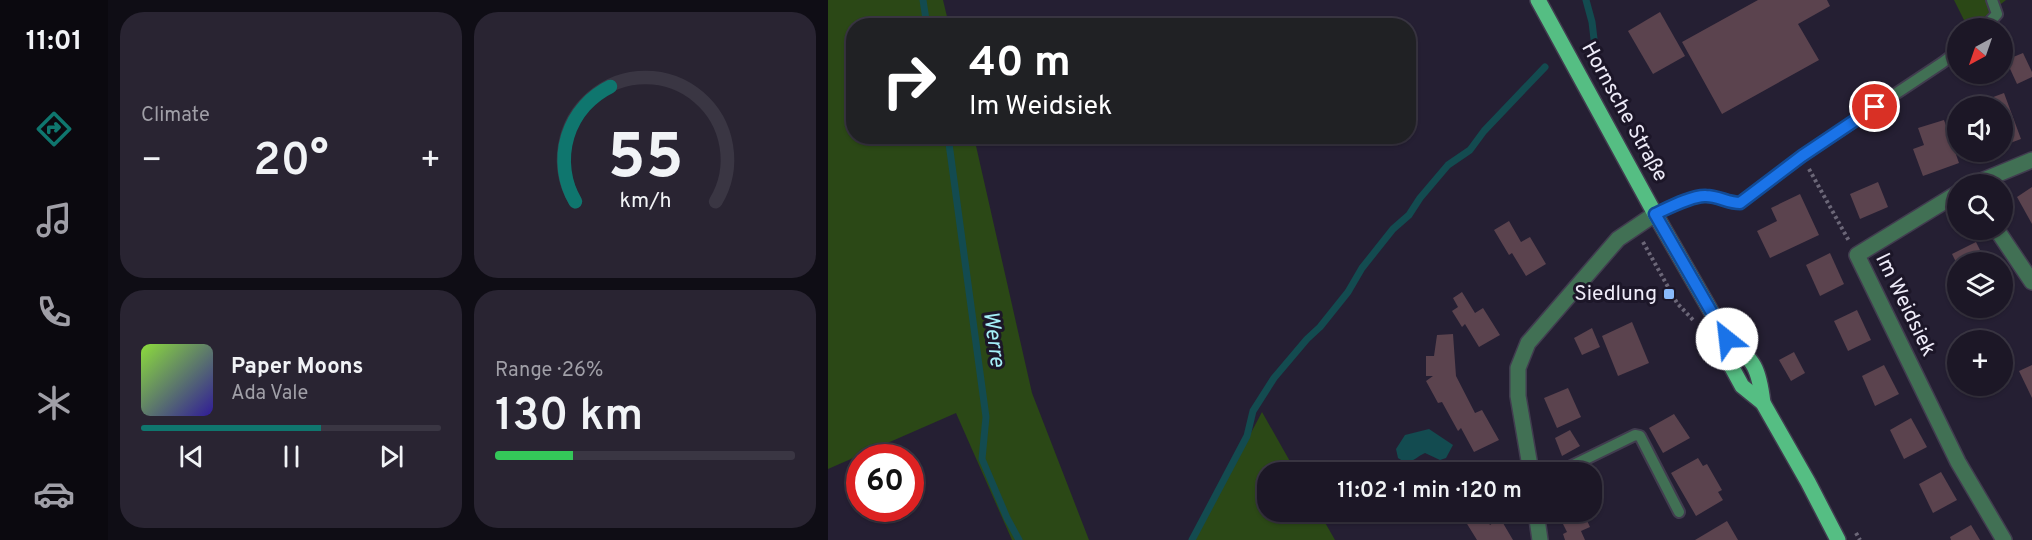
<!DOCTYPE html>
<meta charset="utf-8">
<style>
:root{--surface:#1c1726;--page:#292432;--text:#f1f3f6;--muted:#a09fa7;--line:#3a3643;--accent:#0f766e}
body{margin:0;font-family:Overpass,sans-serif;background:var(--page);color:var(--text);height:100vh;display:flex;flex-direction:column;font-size:22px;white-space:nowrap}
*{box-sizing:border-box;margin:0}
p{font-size:20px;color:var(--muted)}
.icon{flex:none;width:33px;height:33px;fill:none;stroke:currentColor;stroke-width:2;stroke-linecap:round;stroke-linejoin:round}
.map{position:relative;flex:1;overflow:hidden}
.details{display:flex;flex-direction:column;gap:12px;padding:12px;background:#0f0d15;width:720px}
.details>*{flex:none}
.banner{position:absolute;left:18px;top:18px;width:570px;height:126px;border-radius:24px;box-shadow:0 2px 4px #0004,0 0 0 2px var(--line);background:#202124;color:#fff;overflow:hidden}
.needle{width:39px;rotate:220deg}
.buttons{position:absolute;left:1119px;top:18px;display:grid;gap:12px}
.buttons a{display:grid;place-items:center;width:66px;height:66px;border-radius:50%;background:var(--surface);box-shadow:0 2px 4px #0004,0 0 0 2px var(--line);font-size:30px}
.speed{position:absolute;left:18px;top:444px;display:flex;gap:12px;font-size:30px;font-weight:700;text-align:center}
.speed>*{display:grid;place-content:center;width:78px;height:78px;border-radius:50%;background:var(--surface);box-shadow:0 2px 4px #0004,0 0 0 2px var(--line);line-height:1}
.speed .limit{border:9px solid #d22;background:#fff;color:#111}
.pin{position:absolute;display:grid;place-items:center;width:51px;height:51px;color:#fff;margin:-26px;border:3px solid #fff;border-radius:50%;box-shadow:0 2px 6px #0007}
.me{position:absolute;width:66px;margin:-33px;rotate:331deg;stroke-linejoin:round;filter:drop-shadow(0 0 4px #0008)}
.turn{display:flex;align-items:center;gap:21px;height:126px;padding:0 24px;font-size:27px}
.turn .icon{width:78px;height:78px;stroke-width:2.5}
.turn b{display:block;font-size:42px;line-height:51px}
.big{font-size:45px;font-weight:600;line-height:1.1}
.details .tile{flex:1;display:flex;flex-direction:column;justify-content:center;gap:9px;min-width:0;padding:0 21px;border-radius:24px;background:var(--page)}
.details .dial{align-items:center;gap:0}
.dial svg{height:156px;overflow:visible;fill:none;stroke:var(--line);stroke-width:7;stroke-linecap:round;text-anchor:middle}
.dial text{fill:var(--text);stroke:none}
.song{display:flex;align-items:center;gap:18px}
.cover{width:72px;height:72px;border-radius:9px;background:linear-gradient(135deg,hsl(90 70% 55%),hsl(250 70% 35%))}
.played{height:6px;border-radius:3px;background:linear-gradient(90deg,var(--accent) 60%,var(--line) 60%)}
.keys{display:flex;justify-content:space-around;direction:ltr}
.heat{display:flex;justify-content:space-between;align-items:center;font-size:33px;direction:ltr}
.charge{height:9px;border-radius:4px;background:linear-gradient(90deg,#34c759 26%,var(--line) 0)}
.details .tiles{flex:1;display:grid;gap:12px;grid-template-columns:repeat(2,1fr)}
.trip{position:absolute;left:429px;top:462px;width:345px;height:60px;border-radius:24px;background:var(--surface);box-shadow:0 2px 4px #0004,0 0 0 2px var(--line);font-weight:600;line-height:60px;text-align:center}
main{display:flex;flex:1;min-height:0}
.tabs{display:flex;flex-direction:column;width:108px;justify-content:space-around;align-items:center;background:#0b090f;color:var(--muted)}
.tabs .icon{width:42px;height:42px}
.tabs .on{color:var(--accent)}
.tabs b{font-size:27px;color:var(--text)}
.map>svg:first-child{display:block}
.green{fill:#2b4816}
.water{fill:#134b50}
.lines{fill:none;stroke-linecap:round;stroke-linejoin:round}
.stream{stroke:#134b50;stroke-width:7}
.building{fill:#5b434e}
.lane-casing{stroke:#413c4f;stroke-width:14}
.street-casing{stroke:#413c4f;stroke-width:18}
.primary-casing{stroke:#413c4f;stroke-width:18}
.path{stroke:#6c6778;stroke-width:4;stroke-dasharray:3 3;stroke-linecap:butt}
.lane{stroke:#417054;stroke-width:10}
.street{stroke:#417054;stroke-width:15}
.primary{stroke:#55be83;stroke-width:15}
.route-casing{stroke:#114b97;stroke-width:15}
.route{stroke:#1a73e8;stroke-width:10}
.poi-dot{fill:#89bafc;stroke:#1c1628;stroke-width:2}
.labels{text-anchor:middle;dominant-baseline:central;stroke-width:6;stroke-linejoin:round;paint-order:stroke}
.street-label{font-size:21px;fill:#eeebf8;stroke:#1c1628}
.poi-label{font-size:21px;fill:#eeebf8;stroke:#1c1628;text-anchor:end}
.water-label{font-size:22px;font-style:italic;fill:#a5f0f8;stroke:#1c1628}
</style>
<main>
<nav class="tabs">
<b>11:01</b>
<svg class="icon on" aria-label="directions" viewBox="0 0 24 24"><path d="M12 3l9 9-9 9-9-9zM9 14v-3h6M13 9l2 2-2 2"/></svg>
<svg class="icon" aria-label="music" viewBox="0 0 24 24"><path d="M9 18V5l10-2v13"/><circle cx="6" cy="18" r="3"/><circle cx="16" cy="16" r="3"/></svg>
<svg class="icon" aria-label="phone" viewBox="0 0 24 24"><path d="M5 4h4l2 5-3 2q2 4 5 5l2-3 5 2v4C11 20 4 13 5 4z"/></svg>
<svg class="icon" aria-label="climate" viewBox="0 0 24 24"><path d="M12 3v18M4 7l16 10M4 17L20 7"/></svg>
<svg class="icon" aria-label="car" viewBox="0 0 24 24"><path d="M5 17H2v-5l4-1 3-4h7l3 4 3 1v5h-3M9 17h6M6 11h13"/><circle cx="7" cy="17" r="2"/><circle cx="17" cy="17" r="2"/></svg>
</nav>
<section class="details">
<div class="tiles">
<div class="tile"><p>Climate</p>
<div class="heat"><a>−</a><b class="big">20°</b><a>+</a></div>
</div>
<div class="tile dial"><svg viewBox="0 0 100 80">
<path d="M14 69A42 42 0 1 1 86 69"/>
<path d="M14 69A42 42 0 0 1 32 10" stroke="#0f766e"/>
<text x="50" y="56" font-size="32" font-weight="700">55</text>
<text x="50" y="72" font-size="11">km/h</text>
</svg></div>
<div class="tile">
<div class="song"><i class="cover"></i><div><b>Paper Moons</b><p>Ada Vale</p></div></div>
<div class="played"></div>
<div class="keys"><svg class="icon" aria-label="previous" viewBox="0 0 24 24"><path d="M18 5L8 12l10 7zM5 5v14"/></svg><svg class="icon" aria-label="pause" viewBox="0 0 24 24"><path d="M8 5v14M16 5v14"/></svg><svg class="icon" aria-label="next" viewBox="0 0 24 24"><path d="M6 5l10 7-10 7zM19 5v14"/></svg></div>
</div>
<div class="tile"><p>Range · 26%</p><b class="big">130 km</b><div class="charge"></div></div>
</div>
</section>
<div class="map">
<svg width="1204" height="540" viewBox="0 0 1204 540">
<rect width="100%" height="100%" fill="#251f33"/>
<g class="green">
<path d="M 0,0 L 115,0 L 121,25 L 26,26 L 26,136 L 146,137 L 204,393 L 261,540 L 184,540 L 128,413 L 0,469 Z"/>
<path d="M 1126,0 L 1178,0 L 1142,28 L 1140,28 Z"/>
<path d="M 434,412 L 468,472 L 440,472 L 440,512 L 491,512 L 507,540 L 363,540 L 369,535 Z"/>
</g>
<path class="water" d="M 601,429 L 625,445 L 618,458 L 612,460 L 597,453 C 590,456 586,461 578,463 L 570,458 L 568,449 L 577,435 Z"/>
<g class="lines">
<g class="stream">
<path d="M 95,0 L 99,26"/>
<path d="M 758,0 L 764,22 L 766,39"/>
<path d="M 120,136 L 158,417 L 154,459 L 179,518 L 191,540"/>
<path d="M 364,540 L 419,436 L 425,411 L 446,378 L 479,339 L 492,327 L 520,292 L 534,268 L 565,229 L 581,215 L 592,198 L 620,165 L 642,150 L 656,131 L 717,67"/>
</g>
</g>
<g class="building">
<path d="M 930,0 L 999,0 L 1002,6 L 970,24 L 991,60 L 894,114 L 854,42 Z"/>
<path d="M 832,12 L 857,56 L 825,74 L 800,31 Z"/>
<path d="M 1195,53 L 1204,72 L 1204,77 L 1189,84 L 1178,60 Z"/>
<path d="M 1176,93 L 1193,139 L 1174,146 L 1174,106 L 1141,106 Z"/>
<path d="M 1116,120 L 1131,163 L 1095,176 L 1085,149 L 1096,145 L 1090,128 Z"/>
<path d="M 1050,182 L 1060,207 L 1032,219 L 1022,194 Z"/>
<path d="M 1204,187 L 1204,224 L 1189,197 Z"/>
<path d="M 972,194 L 991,235 L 942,258 L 929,231 L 949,221 L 943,208 Z"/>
<path d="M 681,221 L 693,242 L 702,237 L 718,264 L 698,276 L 684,253 L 681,255 L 666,230 Z"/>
<path d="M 1148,242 L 1158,262 L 1128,262 L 1124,254 Z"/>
<path d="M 1002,253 L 1016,284 L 992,296 L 978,265 Z"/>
<path d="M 634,292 L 647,313 L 655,308 L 672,335 L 651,347 L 637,324 L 634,327 L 624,311 L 630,307 L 625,298 Z"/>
<path d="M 1029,310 L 1043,340 L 1020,351 L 1006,321 Z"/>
<path d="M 804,322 L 821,363 L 790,376 L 774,336 Z"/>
<path d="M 764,328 L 772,347 L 754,355 L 746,338 Z"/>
<path d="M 625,334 L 628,376 L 647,413 L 654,410 L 671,440 L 646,452 L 633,428 L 630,431 L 614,402 L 610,403 L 598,381 L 605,376 L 598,376 L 598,356 L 606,356 L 609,335 Z"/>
<path d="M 966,352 L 977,373 L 963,381 L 951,360 Z"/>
<path d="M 1056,365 L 1071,394 L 1047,406 L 1034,376 Z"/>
<path d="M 1204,365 L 1204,398 L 1191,371 Z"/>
<path d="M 740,388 L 753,417 L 729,428 L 716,398 Z"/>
<path d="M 846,414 L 862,438 L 835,453 L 821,428 Z"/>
<path d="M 1083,418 L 1099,447 L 1076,459 L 1062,430 Z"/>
<path d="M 742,430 L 752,446 L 734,456 L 727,438 Z"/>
<path d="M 870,458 L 875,466 L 879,464 L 894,490 L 890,492 L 895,500 L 868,516 L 843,473 Z"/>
<path d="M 1113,472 L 1129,500 L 1105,513 L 1091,484 Z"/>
<path d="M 647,512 L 654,512 L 662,525 L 672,518 L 685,540 L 649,540 L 636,519 Z"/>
<path d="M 729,512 L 755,512 L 762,527 L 753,531 L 757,540 L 737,540 L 735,534 L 739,532 Z"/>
<path d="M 899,521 L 910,540 L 867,540 Z"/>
<path d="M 1143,525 L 1152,540 L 1123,540 L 1122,537 Z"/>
</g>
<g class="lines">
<g class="lane-casing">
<g id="lane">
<path d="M 1156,28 L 1169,14 L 1164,0"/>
<path d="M 827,214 C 840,208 865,195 878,196 C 890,196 900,203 912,203 L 974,156 L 1114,63 L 1130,51"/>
<path d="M 731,472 L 807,435 L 812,436 L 851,512"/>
</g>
</g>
<g class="street-casing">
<g id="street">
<path d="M 1146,184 L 1204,160"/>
<path d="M 1130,193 L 1029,255 L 1130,462 L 1176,540"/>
<path d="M 1169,230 L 1204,282"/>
<path d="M 703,472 L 690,396 L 690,368 L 700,343 L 790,239 L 827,214"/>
<path d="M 708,512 L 712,540"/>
</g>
</g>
<g class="primary-casing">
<g id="primary">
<path d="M 710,0 L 827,214 L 899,339 C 927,360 931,369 935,403"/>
<path d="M 899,339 L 902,364 L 914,386 L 935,403 L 980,482 L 1010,540"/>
</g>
</g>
<g class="path">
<path d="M 981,169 L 1021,241"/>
<path d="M 815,242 L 849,303 L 866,321"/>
<path d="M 1028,533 L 1032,540"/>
</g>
<use href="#lane" class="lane"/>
<use href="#street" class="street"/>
<use href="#primary" class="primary"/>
</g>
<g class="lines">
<g class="route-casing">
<path id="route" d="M 899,339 L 827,214 C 840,208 865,195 878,196 C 890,196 900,203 912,203 L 974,156 L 1047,107"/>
</g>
<use href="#route" class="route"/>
</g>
<rect class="poi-dot" x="835" y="288" width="12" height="12" rx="3"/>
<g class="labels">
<g class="street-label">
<text transform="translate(796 112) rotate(61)">Hornsche Straße</text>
<text transform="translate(1077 305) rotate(64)">Im Weidsiek</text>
</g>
<g class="poi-label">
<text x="829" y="294">Siedlung</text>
</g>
<g class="water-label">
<text transform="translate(165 339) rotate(82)">Werre</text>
</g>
</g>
</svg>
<div class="buttons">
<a><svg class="needle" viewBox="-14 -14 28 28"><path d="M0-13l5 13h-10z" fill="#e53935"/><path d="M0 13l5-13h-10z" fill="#a09fa7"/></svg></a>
<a><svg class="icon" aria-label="sound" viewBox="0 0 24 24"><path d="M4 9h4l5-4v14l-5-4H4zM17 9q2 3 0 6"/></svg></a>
<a><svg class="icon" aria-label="search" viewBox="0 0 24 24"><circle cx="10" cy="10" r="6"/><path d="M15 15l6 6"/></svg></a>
<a><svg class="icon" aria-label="layers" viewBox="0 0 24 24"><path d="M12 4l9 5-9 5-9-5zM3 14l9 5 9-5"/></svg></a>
<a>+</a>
</div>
<div class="speed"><div class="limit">60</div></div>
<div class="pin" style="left:1047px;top:107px;background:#d93025"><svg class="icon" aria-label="arrive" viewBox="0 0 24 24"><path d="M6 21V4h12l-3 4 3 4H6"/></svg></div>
<svg class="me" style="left:899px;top:339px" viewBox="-20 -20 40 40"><circle r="19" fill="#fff"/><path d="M0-13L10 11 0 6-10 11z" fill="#1a73e8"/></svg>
<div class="trip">11:02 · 1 min · 120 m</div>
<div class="banner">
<div class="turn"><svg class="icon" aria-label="right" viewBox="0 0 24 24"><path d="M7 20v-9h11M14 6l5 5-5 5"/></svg><div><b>40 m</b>Im Weidsiek</div></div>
</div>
</div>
</main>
